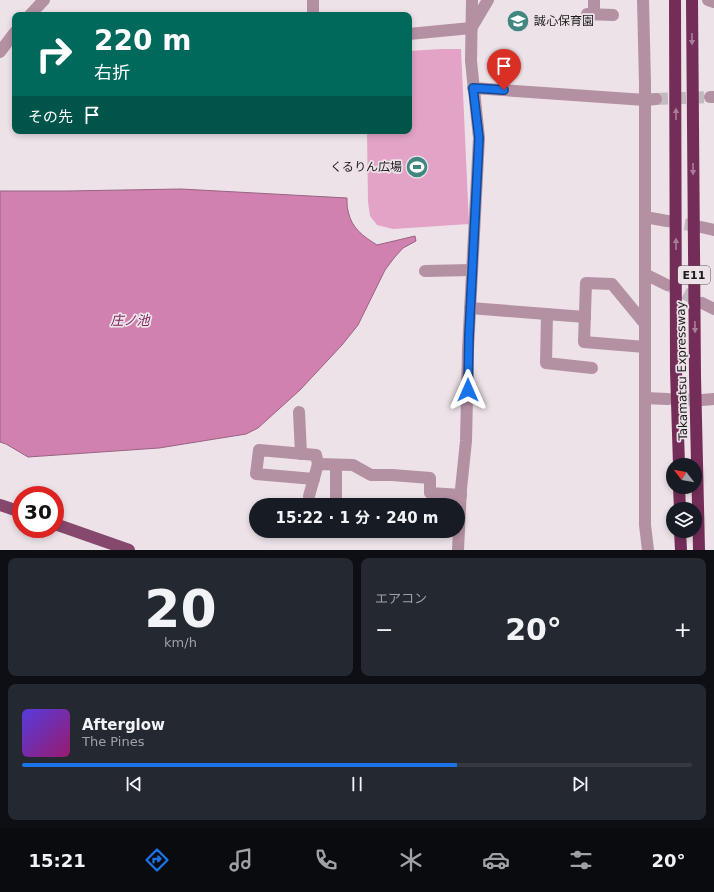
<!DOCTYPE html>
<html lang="ja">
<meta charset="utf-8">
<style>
:root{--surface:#171b24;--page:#242831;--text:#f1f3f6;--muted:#9ea1a6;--line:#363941;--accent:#1a73e8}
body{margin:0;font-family:"DejaVu Sans","Noto Sans JP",sans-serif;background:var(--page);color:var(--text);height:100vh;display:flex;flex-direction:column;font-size:15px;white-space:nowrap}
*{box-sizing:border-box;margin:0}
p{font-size:13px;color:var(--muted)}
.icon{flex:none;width:22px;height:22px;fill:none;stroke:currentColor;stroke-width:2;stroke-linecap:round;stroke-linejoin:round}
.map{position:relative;height:550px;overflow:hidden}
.details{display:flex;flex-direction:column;gap:8px;padding:8px;background:#0d0f14;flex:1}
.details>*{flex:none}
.guide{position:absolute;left:12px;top:12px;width:400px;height:122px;border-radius:8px;box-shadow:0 2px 6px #0003;background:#00695c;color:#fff;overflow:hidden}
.needle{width:26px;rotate:301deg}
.tools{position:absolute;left:666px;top:458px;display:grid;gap:8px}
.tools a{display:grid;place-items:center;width:36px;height:36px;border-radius:50%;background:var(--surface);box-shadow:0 2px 6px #0003;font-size:20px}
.speed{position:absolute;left:12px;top:486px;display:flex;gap:8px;font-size:20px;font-weight:700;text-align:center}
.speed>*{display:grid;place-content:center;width:52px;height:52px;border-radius:50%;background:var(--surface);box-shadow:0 2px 6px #0003;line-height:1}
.speed .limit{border:6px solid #d22;background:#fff;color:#111}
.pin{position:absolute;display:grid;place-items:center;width:34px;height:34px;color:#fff;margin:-41px -17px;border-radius:50% 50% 50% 0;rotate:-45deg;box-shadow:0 0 4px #0007}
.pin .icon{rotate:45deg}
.me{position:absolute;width:44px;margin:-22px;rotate:0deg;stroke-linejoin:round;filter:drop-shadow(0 0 3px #0008)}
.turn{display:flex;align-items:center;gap:14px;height:84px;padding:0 16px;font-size:18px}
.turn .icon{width:52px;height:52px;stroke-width:2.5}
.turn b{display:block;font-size:28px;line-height:34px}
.then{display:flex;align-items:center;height:38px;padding:0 16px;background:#0003;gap:8px;font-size:15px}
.big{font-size:30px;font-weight:700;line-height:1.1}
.details .card{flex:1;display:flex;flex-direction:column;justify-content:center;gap:6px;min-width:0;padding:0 14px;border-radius:8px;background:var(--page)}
.details .dial{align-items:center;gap:0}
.dial b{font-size:52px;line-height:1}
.song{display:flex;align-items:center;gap:12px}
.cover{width:48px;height:48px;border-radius:6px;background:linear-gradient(135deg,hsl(250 70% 55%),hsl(320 70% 35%))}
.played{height:4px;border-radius:2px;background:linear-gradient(90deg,var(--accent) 65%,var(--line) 65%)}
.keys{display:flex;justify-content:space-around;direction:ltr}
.heat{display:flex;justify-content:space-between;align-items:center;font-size:22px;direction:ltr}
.details .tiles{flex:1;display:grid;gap:8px;grid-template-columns:1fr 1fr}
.card:last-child{grid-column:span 2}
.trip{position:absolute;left:249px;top:498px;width:216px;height:40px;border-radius:20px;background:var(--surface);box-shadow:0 2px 6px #0003;font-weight:700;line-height:40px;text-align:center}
.tab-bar{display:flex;height:64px;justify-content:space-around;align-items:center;background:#090b0e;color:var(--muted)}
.tab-bar .icon{width:28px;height:28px}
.tab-bar .active{color:var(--accent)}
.tab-bar b{font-size:18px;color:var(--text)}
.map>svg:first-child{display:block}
.green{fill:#e2a3c6}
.water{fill:#d081af;stroke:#9a6283}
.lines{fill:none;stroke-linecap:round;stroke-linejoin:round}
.minor-tunnel{stroke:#c2babe;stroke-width:12;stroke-dasharray:12 6;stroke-linecap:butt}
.minor{stroke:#b490a3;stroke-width:12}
.major{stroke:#86486d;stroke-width:12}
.highway{stroke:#742d59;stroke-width:12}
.oneway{fill:#aa7e99}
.route-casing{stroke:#114b97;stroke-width:10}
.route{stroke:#1a73e8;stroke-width:7}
.labels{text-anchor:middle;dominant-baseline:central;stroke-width:3.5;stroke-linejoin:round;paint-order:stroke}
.shield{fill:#ece2e7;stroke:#5a5558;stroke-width:1}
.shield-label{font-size:11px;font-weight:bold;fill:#1c191b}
.poi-label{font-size:12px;fill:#1c191b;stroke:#ece2e7;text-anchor:start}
.street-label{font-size:12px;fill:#1c191b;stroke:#ece2e7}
.water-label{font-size:13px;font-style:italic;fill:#7b1e5b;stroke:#ece2e7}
</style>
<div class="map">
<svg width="714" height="550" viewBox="0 0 714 550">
<rect width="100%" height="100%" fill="#ece2e7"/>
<path class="green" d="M 441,49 L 461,49 L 469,224 L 393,229 L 377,225 L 370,216 L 368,202 L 367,131 L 409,131 L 409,51 Z"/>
<path class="water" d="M 181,189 L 347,198 C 347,202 347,207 348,211 C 352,229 363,236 377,245 L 415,236 L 416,241 L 403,248 L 394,258 L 385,270 L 358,325 L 342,345 L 300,390 L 258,428 L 246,434 L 159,448 L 28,457 L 6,444 L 0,442 L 0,191 L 67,191 Z"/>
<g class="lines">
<g class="minor-tunnel">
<path d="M 656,99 L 710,97"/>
<path d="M 667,221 L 701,227"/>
<path d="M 668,285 L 702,303"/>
<path d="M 667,399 L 702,400"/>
</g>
<g class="minor">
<path d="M 643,0 L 645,83 L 645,525 L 648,550"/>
<path d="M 708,0 L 714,2"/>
<path d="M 587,14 L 613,15"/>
<path d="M 594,14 L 594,0"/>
<path d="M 30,15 L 44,0"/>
<path d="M 313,15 L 313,0"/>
<path d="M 472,27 L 488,0"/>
<path d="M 409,34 L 471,28"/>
<path d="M 0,52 L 15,32"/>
<path d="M 473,88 L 645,100 L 656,99"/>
<path d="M 710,97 L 714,97"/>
<path d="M 645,217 L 667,221"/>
<path d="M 701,227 L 714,230"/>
<path d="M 425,271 L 472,270"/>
<path d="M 645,274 L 667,285"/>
<path d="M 702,303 L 714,309"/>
<path d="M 470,308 L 585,317"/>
<path d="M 547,314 L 546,363 L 592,368"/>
<path d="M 645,324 L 612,284 L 586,283 L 584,342 L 645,347"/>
<path d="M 645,398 L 667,399"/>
<path d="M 702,400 L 714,399"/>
<path d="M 299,412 L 301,454"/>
<path d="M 336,465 L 336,505"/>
<path d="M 314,479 L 256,474 L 259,450 L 316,455 L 318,464"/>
<path d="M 309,496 L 318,464 L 353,465 L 371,475 L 392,475 L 430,478 L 430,493 L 461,495"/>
<path d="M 458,550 L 461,489 L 466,441 L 468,350 L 479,138 L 471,61 L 472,0"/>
</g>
<g class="major">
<path d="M 0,505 L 21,512"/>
<path d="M 55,524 L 129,550"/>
</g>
<g class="highway">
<path d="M 675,0 L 676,371 L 679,465"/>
<path d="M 692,0 L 695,376 L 699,550"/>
<path d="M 679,487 L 680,509"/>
<path d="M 680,531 L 681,550"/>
</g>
</g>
<defs><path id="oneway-solid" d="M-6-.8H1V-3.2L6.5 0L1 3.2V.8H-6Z"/></defs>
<g class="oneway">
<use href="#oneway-solid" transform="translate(692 39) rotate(89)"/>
<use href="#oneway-solid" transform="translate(676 114) rotate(-90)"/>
<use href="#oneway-solid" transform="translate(693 169) rotate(89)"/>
<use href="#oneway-solid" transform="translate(676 244) rotate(-90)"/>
<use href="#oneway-solid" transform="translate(695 327) rotate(89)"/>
</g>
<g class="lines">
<g class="route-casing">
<path id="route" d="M 468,390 L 469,336 L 479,138 L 473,88 L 504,90"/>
</g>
<use href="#route" class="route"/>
</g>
<defs>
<g id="school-disc" transform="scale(1.15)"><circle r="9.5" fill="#408780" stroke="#ece2e7"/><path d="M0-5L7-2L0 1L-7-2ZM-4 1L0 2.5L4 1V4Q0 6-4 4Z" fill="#fff"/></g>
<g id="stadium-disc" transform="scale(1.15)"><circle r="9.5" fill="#408780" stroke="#ece2e7"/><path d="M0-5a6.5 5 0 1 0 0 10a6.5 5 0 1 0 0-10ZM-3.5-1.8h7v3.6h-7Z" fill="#fff"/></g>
</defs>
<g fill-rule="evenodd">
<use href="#school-disc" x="518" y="21"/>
<use href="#stadium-disc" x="417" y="167"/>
</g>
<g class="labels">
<rect class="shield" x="678" y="266" width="32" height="18" rx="3"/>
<g class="shield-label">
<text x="694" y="275">E11</text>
</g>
<g class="poi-label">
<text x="534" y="21">誠心保育園</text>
<text x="402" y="167" text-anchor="end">くるりん広場</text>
</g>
<g class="street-label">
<text transform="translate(682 371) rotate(-91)">Takamatsu Expressway</text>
</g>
<g class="water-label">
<text x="130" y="320">庄ノ池</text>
</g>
</g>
</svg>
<div class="tools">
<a><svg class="needle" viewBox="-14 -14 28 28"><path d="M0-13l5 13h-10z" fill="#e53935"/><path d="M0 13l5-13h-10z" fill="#9ea1a6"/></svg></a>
<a><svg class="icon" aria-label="layers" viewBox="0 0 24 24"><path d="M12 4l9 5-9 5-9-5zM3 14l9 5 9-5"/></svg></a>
</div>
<div class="speed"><div class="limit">30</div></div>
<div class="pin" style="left:504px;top:90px;background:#d93025"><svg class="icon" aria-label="arrive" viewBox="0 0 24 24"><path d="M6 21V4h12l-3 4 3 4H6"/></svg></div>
<svg class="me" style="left:468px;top:390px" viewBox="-20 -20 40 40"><path d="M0-17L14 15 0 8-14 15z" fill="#1a73e8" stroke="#fff" stroke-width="4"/></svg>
<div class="trip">15:22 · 1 分 · 240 m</div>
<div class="guide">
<div class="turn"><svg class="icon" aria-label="right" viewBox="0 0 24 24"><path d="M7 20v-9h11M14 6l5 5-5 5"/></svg><div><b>220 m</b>右折</div></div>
<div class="then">その先<svg class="icon" aria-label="arrive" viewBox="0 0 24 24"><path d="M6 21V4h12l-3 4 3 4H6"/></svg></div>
</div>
</div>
<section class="details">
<div class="tiles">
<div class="card dial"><b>20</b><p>km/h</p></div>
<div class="card"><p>エアコン</p>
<div class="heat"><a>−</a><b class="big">20°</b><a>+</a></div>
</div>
<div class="card">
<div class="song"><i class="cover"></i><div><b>Afterglow</b><p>The Pines</p></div></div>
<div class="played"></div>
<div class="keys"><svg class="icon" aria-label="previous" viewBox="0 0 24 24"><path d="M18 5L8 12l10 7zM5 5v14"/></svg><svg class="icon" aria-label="pause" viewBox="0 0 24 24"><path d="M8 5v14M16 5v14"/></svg><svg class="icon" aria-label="next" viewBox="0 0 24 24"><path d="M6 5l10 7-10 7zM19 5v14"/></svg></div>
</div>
</div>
</section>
<nav class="tab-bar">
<b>15:21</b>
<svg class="icon active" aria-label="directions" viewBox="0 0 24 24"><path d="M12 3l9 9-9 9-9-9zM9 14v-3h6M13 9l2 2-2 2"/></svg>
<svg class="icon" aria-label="music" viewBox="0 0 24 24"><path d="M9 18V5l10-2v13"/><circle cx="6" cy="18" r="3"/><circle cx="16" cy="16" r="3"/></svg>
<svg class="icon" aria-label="phone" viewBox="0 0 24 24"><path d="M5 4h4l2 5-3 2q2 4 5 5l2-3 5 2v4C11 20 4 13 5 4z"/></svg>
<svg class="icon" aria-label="climate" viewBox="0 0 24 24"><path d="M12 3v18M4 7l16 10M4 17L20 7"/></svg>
<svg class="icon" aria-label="car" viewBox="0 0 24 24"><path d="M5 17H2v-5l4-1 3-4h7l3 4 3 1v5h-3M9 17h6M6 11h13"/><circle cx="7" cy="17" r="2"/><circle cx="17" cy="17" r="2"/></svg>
<svg class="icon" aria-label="filters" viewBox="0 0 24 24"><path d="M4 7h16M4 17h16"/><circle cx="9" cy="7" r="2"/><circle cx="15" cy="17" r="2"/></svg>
<b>20°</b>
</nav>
